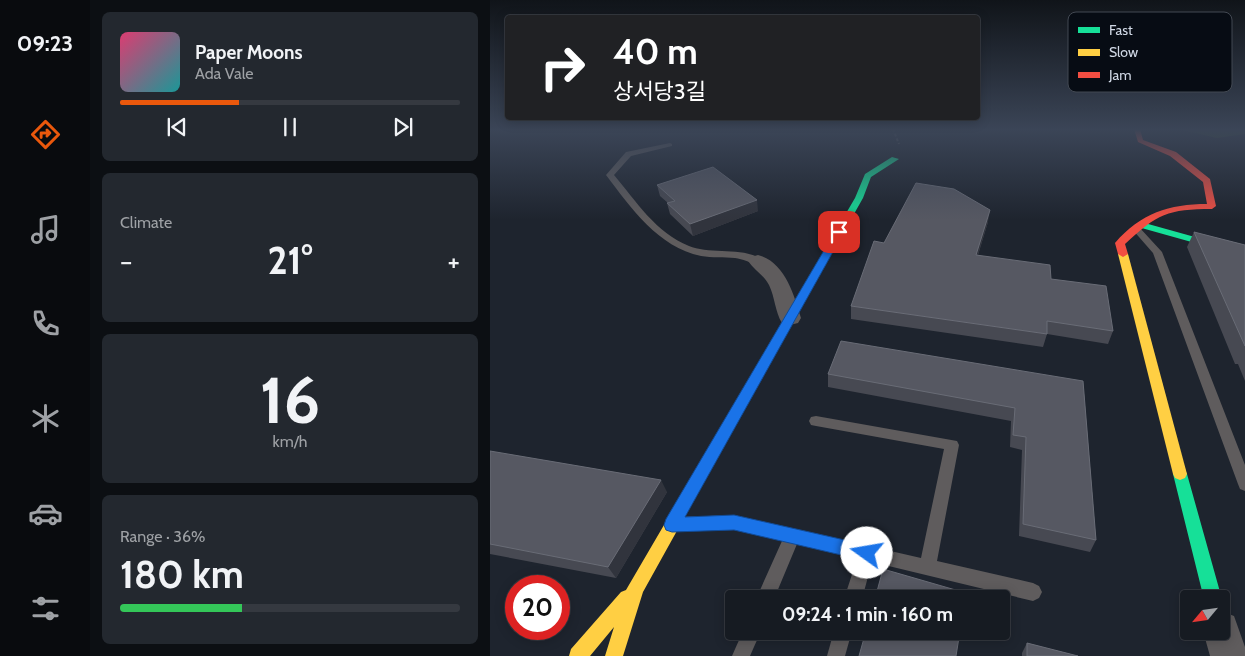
<!DOCTYPE html>
<meta charset="utf-8">
<style>
:root{--surface:#161b22;--page:#23282f;--text:#f1f3f6;--muted:#9ea1a5;--line:#353940;--accent:#ea580c}
body{margin:0;font-family:Cabin,"Noto Sans KR",sans-serif;background:var(--page);color:var(--text);height:100vh;display:flex;flex-direction:column;font-size:19px;white-space:nowrap}
*{box-sizing:border-box;margin:0}
p{font-size:16px;color:var(--muted)}
.icon{flex:none;width:28px;height:28px;fill:none;stroke:currentColor;stroke-width:2;stroke-linecap:round;stroke-linejoin:round}
.map{position:relative;flex:1;overflow:hidden}
.sheet{display:flex;flex-direction:column;gap:12px;padding:12px;background:#0c0f13;width:400px}
.sheet>*{flex:none}
.top-card{position:absolute;left:15px;top:15px;width:475px;height:105px;border-radius:5px;box-shadow:0 2px 12px #0003,0 0 0 1px var(--line);background:#202124;color:#fff;overflow:hidden}
.needle{width:32px;rotate:241deg}
.controls{position:absolute;left:690px;top:590px;display:grid;gap:10px}
.controls a{display:grid;place-items:center;width:50px;height:50px;border-radius:5px;background:var(--surface);box-shadow:0 2px 12px #0003,0 0 0 1px var(--line);font-size:25px}
.speed{position:absolute;left:15px;top:575px;display:flex;gap:10px;font-size:25px;font-weight:700;text-align:center}
.speed>*{display:grid;place-content:center;width:65px;height:65px;border-radius:50%;background:var(--surface);box-shadow:0 2px 12px #0003,0 0 0 1px var(--line);line-height:1}
.speed .limit{border:8px solid #d22;background:#fff;color:#111}
.pin{position:absolute;display:grid;place-items:center;width:42px;height:42px;color:#fff;margin:-21px;border-radius:10px;box-shadow:0 2px 8px #0006}
.me{position:absolute;width:55px;margin:-28px;rotate:283deg;stroke-linejoin:round;filter:drop-shadow(0 0 4px #0008)}
.turn{display:flex;align-items:center;gap:18px;height:105px;padding:0 25px;font-size:22px}
.turn .icon{width:65px;height:65px;stroke-width:2.5}
.turn b{display:block;font-size:35px;line-height:42px}
.big{font-size:38px;font-weight:800;line-height:1.1}
.sheet .widget{flex:1;display:flex;flex-direction:column;justify-content:center;gap:8px;min-width:0;padding:0 18px;border-radius:8px;background:var(--page)}
.sheet .dial{align-items:center;gap:0}
.dial b{font-size:65px;line-height:1}
.song{display:flex;align-items:center;gap:15px}
.cover{width:60px;height:60px;border-radius:8px;background:linear-gradient(135deg,hsl(340 70% 55%),hsl(180 70% 35%))}
.played{height:5px;border-radius:2px;background:linear-gradient(90deg,var(--accent) 35%,var(--line) 35%)}
.keys{display:flex;justify-content:space-around;direction:ltr}
.heat{display:flex;justify-content:space-between;align-items:center;font-size:28px;direction:ltr}
.charge{height:8px;border-radius:4px;background:linear-gradient(90deg,#34c759 36%,var(--line) 0)}
.trip{position:absolute;left:235px;top:590px;width:285px;height:50px;border-radius:5px;background:var(--surface);box-shadow:0 2px 12px #0003,0 0 0 1px var(--line);font-weight:800;line-height:50px;text-align:center}
main{display:flex;flex:1;min-height:0}
.menu{display:flex;flex-direction:column;width:90px;justify-content:space-around;align-items:center;background:#090b0e;color:var(--muted)}
.menu .icon{width:35px;height:35px}
.menu .current{color:var(--accent)}
.menu b{font-size:22px;color:var(--text)}
.map>svg:first-child{display:block}
.green{fill:#344d2a}
.lines{fill:none;stroke-linecap:round;stroke-linejoin:round}
.path{stroke:#595a5d;stroke-width:2;stroke-dasharray:3 2;stroke-linecap:butt}
.lane{fill:#5f5c5d;fill-rule:evenodd}
.street{fill:#5f5c5d;fill-rule:evenodd}
.fast{fill:#16e098;fill-rule:evenodd}
.slow{fill:#ffcf43;fill-rule:evenodd}
.jam{fill:#f24e42;fill-rule:evenodd}
.wall{fill:#474952}
.shaded-wall{fill:#31343d}
.building{fill:#565862;stroke:#696c76}
.route{fill:#1a73e8;stroke:#114b97}
.key{fill:#070c14;stroke:#434953;stroke-width:1}
.key-label{font-size:14px;fill:#d0d8e5}
</style>
<main>
<nav class="menu">
<b>09:23</b>
<svg class="icon current" aria-label="directions" viewBox="0 0 24 24"><path d="M12 3l9 9-9 9-9-9zM9 14v-3h6M13 9l2 2-2 2"/></svg>
<svg class="icon" aria-label="music" viewBox="0 0 24 24"><path d="M9 18V5l10-2v13"/><circle cx="6" cy="18" r="3"/><circle cx="16" cy="16" r="3"/></svg>
<svg class="icon" aria-label="phone" viewBox="0 0 24 24"><path d="M5 4h4l2 5-3 2q2 4 5 5l2-3 5 2v4C11 20 4 13 5 4z"/></svg>
<svg class="icon" aria-label="climate" viewBox="0 0 24 24"><path d="M12 3v18M4 7l16 10M4 17L20 7"/></svg>
<svg class="icon" aria-label="car" viewBox="0 0 24 24"><path d="M5 17H2v-5l4-1 3-4h7l3 4 3 1v5h-3M9 17h6M6 11h13"/><circle cx="7" cy="17" r="2"/><circle cx="17" cy="17" r="2"/></svg>
<svg class="icon" aria-label="filters" viewBox="0 0 24 24"><path d="M4 7h16M4 17h16"/><circle cx="9" cy="7" r="2"/><circle cx="15" cy="17" r="2"/></svg>
</nav>
<section class="sheet">
<div class="widget">
<div class="song"><i class="cover"></i><div><b>Paper Moons</b><p>Ada Vale</p></div></div>
<div class="played"></div>
<div class="keys"><svg class="icon" aria-label="previous" viewBox="0 0 24 24"><path d="M18 5L8 12l10 7zM5 5v14"/></svg><svg class="icon" aria-label="pause" viewBox="0 0 24 24"><path d="M8 5v14M16 5v14"/></svg><svg class="icon" aria-label="next" viewBox="0 0 24 24"><path d="M6 5l10 7-10 7zM19 5v14"/></svg></div>
</div>
<div class="widget"><p>Climate</p>
<div class="heat"><a>−</a><b class="big">21°</b><a>+</a></div>
</div>
<div class="widget dial"><b>16</b><p>km/h</p></div>
<div class="widget"><p>Range · 36%</p><b class="big">180 km</b><div class="charge"></div></div>
</section>
<div class="map">
<svg width="755" height="656" viewBox="0 0 755 656">
<rect width="100%" height="100%" fill="#1e242e"/>
<path class="green" d="M 688,129 L 755,129 L 755,134 L 727,138 Z"/>
<g class="lines">
<path class="path" d="M 403,129 L 409,144"/>
<g class="lane">
<path d="M 180,143 L 182,144 L 182,146 L 141,156 L 124,175 C 146,201 166,233 199,246 C 219,255 258,246 273,261 L 271,263 C 263,265 254,259 245,258 C 234,257 222,258 211,256 C 168,247 141,208 116,175 L 136,152 Z"/>
<path d="M 646,226 L 649,227 L 672,252 L 755,465 L 755,491 L 750,489 L 748,484 L 663,253 L 642,229 Z"/>
<path d="M 326,416 L 467,441 L 469,445 L 447,561 L 543,583 L 549,586 L 552,592 L 549,598 L 543,601 L 382,562 L 372,599 L 354,599 L 367,559 L 307,544 L 284,599 L 266,599 L 292,541 L 244,529 L 189,531 L 183,529 L 181,524 L 183,519 L 189,517 L 244,515 L 431,558 L 454,449 L 326,426 L 321,425 L 319,421 L 321,417 Z"/>
<path d="M 253,631 L 271,631 L 260,656 L 242,656 Z"/>
<path d="M 344,631 L 362,631 L 355,656 L 337,656 Z"/>
</g>
<g class="street">
<path d="M 268,255 C 295,262 304,295 311,318 L 308,323 L 300,325 L 292,323 C 285,312 285,297 279,285 C 274,275 264,270 258,261 L 261,257 Z"/>
<path d="M 731,611 L 744,616 L 755,647 L 755,656 L 720,656 L 713,631 L 731,631 Z"/>
</g>
<g class="fast">
<path d="M 402,157 L 409,159 L 381,177 L 373,198 L 272,377 L 264,377 L 262,374 L 365,198 L 375,174 Z"/>
<path d="M 651,222 L 755,251 L 755,257 L 648,227 L 648,223 Z"/>
<path d="M 690,468 L 695,470 L 697,474 L 732,599 L 731,600 L 731,599 L 714,599 L 683,474 L 685,470 Z"/>
</g>
<g class="slow">
<path d="M 633,251 L 638,254 L 697,474 L 695,478 L 690,480 L 685,478 L 683,474 L 628,254 Z"/>
<path d="M 268,369 L 272,371 L 274,374 L 153,592 L 133,656 L 115,656 L 124,627 L 100,656 L 79,656 L 81,649 L 131,592 L 136,590 L 264,371 Z"/>
</g>
<path class="jam" d="M 644,129 L 650,129 L 653,140 L 686,152 L 720,179 L 726,206 L 722,209 C 678,209 667,214 635,244 L 638,254 L 633,257 L 628,254 L 625,243 C 651,213 679,204 717,204 L 713,182 L 680,156 L 648,142 Z"/>
</g>
<g class="wall">
<path d="M 167,185 L 268,211 L 203,236 L 180,214 L 177,203 L 178,203 L 170,196 Z"/>
<path d="M 498,222 L 488,255 L 561,279 L 623,331 L 618,344 L 557,334 L 553,347 L 361,319 L 361,306 L 394,243 Z"/>
<path d="M 704,232 L 755,245 L 755,381 L 748,364 L 745,364 L 697,247 Z"/>
<path d="M 338,374 L 593,381 L 606,540 L 600,552 L 529,536 L 532,450 L 520,447 L 521,421 L 338,387 Z"/>
<path d="M 0,451 L 177,492 L 126,578 L 0,554 Z"/>
<path d="M 537,643 L 588,656 L 532,656 L 532,653 Z"/>
</g>
<g class="shaded-wall">
<path d="M 267,200 L 268,211 L 203,236 L 200,224 Z"/>
<path d="M 500,210 L 498,222 L 484,267 L 486,255 Z"/>
<path d="M 171,480 L 177,492 L 126,578 L 118,567 Z"/>
</g>
<g class="building">
<path d="M 223,167 L 267,200 L 200,224 L 177,203 L 185,201 L 167,185 Z"/>
<path d="M 426,183 L 464,189 L 500,210 L 486,255 L 560,265 L 561,279 L 616,286 L 623,331 L 557,321 L 557,334 L 361,306 L 384,241 L 394,243 Z"/>
<path d="M 704,232 L 755,245 L 755,346 Z"/>
<path d="M 351,341 L 593,381 L 606,540 L 533,524 L 536,437 L 523,435 L 525,408 L 338,374 Z"/>
<path d="M 0,451 L 171,480 L 118,567 L 0,544 Z"/>
<path d="M 393,569 L 476,593 L 475,599 L 385,599 Z"/>
<path d="M 376,631 L 470,631 L 466,656 L 369,656 Z"/>
<path d="M 537,643 L 588,656 L 537,656 Z"/>
</g>
<linearGradient id="sky" x2="0" y2="1"><stop stop-color="#101419"/><stop offset="0.59" stop-color="#3b4557"/><stop offset="1" stop-color="#3b4557" stop-opacity="0"/></linearGradient>
<rect width="755" height="220" fill="url(#sky)"/>
<path class="route" d="M 346,230 L 352,230 L 354,232 L 195,517 L 244,515 L 377,545 L 383,547 L 385,553 L 383,559 L 377,561 L 244,530 L 182,532 L 176,530 L 174,525 L 176,519 Z"/>
<rect x="578" y="12" width="164" height="80" rx="8" class="key"/>
<rect x="588" y="27" width="22" height="6" fill="#16e098"/>
<rect x="588" y="49" width="22" height="7" fill="#ffcf43"/>
<rect x="588" y="72" width="22" height="6" fill="#f24e42"/>
<g class="key-label">
<text x="619" y="35">Fast</text>
<text x="619" y="57">Slow</text>
<text x="619" y="80">Jam</text>
</g>
</svg>
<div class="controls">
<a><svg class="needle" viewBox="-14 -14 28 28"><path d="M0-13l5 13h-10z" fill="#e53935"/><path d="M0 13l5-13h-10z" fill="#9ea1a5"/></svg></a>
</div>
<div class="speed"><div class="limit">20</div></div>
<div class="pin" style="left:349px;top:232px;background:#d93025"><svg class="icon" aria-label="arrive" viewBox="0 0 24 24"><path d="M6 21V4h12l-3 4 3 4H6"/></svg></div>
<svg class="me" style="left:377px;top:553px" viewBox="-20 -20 40 40"><circle r="19" fill="#fff"/><path d="M0-13L10 11 0 6-10 11z" fill="#1a73e8"/></svg>
<div class="trip">09:24 · 1 min · 160 m</div>
<div class="top-card">
<div class="turn"><svg class="icon" aria-label="right" viewBox="0 0 24 24"><path d="M7 20v-9h11M14 6l5 5-5 5"/></svg><div><b>40 m</b>상서당3길</div></div>
</div>
</div>
</main>
